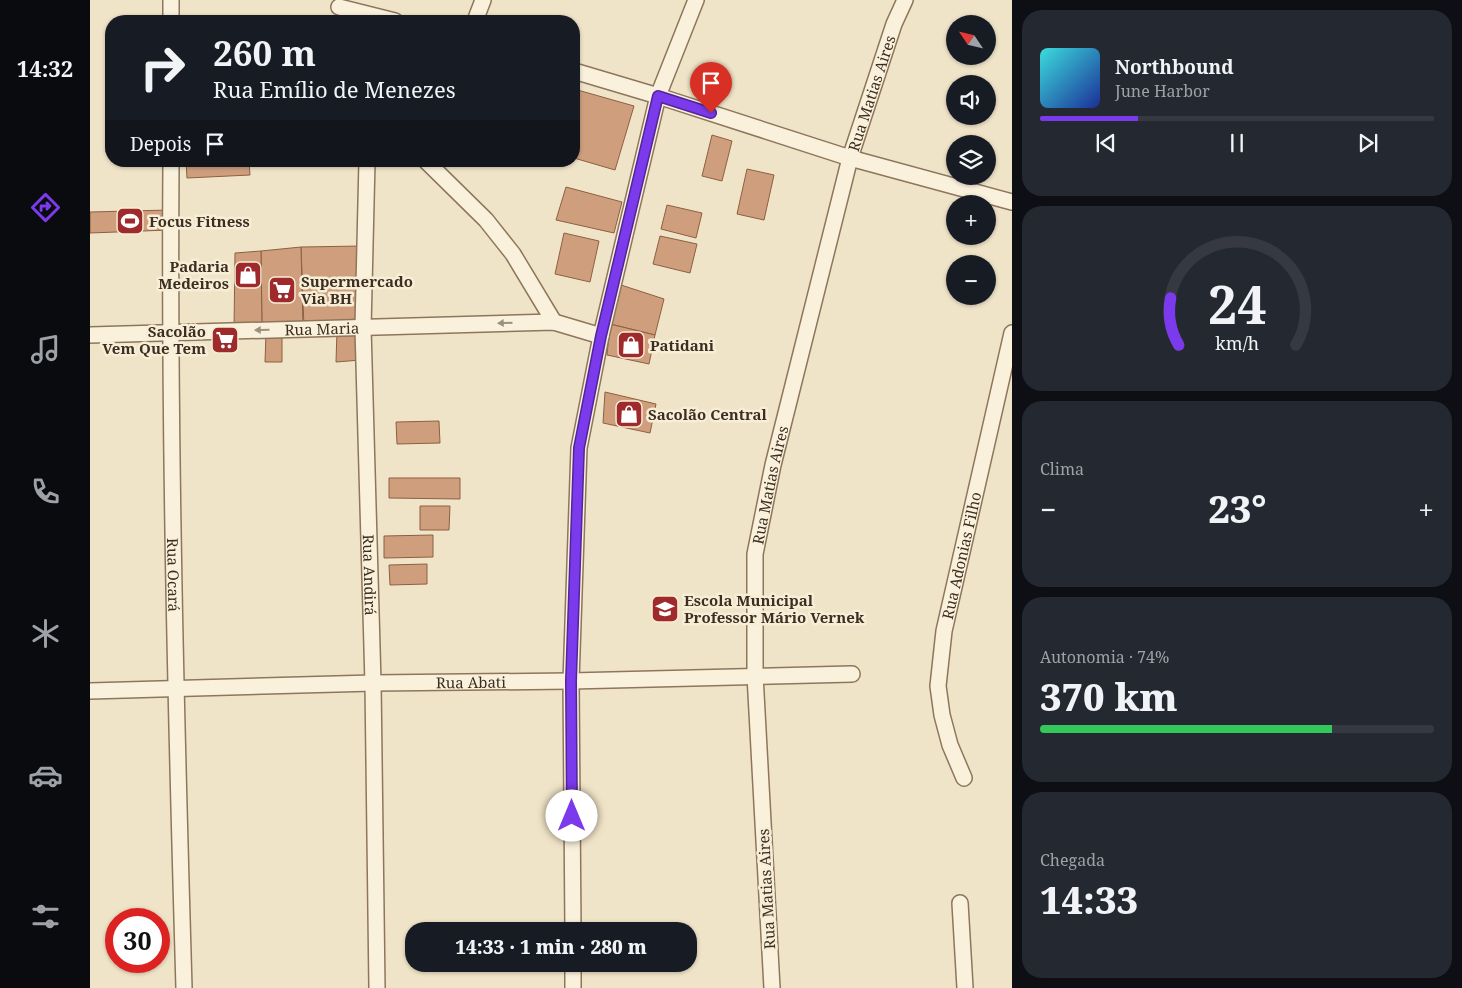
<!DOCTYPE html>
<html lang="pt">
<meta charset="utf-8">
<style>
:root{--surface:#171b24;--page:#242831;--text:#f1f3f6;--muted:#9ea1a6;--line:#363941;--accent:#7c3aed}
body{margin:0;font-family:"Noto Serif",serif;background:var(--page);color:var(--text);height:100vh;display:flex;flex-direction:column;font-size:19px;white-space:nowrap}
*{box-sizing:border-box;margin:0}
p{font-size:16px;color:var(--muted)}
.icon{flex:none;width:28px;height:28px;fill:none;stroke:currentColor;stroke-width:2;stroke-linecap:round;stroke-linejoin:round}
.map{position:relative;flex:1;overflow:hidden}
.sheet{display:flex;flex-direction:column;gap:10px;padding:10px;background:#0d0f14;width:450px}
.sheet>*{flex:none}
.banner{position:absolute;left:15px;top:15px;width:475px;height:152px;border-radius:20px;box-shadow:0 1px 4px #0004;background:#171b24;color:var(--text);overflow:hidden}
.needle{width:32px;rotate:305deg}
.controls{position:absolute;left:856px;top:15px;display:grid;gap:10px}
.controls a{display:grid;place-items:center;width:50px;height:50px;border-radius:50%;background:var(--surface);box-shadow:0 1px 4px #0004;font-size:25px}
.speed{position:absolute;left:15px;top:908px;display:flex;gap:10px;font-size:25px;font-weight:700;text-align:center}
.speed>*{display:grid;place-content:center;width:65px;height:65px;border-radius:50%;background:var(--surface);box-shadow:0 1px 4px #0004;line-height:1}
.speed .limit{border:8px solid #d22;background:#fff;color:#111}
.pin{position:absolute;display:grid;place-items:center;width:42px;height:42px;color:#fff;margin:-51px -21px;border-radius:50% 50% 50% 0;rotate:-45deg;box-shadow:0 0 5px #0007}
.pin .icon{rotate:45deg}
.me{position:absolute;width:55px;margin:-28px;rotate:0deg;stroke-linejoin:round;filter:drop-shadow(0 0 4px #0008)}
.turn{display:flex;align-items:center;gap:18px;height:105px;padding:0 25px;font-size:22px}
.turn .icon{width:65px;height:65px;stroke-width:2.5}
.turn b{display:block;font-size:35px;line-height:42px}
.then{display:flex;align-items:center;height:48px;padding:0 25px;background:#0003;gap:10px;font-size:19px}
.big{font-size:38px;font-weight:800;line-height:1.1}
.sheet .card{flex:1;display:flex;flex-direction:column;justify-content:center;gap:8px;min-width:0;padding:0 18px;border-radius:20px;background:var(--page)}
.sheet .dial{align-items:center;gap:0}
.dial svg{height:130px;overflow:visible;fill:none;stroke:var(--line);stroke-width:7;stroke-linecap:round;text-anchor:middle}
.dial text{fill:var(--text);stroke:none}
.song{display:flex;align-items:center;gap:15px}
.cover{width:60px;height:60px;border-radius:8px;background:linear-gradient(135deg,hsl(180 70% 55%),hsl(230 70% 35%))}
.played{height:5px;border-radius:2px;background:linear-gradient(90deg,var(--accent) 25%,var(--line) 25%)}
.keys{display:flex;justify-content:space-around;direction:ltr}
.heat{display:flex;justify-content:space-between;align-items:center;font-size:28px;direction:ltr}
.charge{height:8px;border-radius:4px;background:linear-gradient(90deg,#34c759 74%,var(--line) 0)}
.trip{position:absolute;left:315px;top:922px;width:292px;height:50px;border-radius:20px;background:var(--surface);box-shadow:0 1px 4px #0004;font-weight:800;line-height:50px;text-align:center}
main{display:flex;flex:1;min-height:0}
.tab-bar{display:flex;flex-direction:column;width:90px;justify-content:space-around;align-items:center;background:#090b0e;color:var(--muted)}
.tab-bar .icon{width:35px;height:35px}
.tab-bar .current{color:var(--accent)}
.tab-bar b{font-size:22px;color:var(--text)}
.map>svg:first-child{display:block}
.building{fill:#cf9f7d;stroke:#8d5f41}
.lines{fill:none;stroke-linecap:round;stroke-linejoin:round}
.minor-casing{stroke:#8d765c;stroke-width:18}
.minor{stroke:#faf1dc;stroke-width:15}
.oneway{fill:#9c907e}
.route-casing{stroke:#51269a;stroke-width:12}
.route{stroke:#7c3aed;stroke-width:9}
.labels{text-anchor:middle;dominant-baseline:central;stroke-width:5;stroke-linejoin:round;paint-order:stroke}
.street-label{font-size:15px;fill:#3d2e20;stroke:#f7eed8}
.poi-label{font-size:15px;font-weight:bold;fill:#3d2e20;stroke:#f7eed8;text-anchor:start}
</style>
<main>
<nav class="tab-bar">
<b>14:32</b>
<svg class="icon current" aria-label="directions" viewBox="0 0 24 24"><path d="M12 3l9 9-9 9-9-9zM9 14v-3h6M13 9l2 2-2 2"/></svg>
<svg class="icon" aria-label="music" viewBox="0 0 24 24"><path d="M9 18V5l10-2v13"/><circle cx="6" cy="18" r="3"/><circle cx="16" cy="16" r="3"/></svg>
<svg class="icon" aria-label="phone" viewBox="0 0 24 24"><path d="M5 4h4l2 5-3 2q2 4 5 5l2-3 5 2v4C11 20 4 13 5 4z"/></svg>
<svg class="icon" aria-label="climate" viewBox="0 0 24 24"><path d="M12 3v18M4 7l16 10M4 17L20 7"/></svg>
<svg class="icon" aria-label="car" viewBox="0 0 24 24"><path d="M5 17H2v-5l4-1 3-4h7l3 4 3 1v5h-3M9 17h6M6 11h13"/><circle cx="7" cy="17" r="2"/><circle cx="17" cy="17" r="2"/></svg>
<svg class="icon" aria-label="filters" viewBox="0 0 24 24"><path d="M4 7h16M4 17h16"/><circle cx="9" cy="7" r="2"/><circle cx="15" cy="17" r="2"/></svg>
</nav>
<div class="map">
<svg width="922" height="988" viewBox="0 0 922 988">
<rect width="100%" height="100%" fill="#f0e4c8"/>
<g class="building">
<path d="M 484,89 L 544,106 L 525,170 L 484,158 Z"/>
<rect x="16" y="127" width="5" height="25"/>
<path d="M 622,135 L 642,141 L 632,181 L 612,176 Z"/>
<path d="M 96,161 L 159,161 L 160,175 L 97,178 Z"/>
<path d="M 657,169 L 684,175 L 674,220 L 647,214 Z"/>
<path d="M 476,187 L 532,202 L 524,233 L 466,220 Z"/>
<path d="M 577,205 L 612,213 L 606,238 L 571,229 Z"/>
<path d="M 79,210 L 79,230 L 0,233 L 0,212 Z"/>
<path d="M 474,233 L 509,241 L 500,282 L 465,274 Z"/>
<path d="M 570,236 L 607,244 L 600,273 L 563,264 Z"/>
<path d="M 271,246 L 271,326 L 214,328 L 211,247 Z"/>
<path d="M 211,247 L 213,328 L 172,328 L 171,251 Z"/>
<path d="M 171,251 L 172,328 L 144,329 L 145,253 Z"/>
<path d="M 528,284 L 574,299 L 565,335 L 520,324 Z"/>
<path d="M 520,324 L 565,335 L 559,364 L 517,355 Z"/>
<path d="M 272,329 L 271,360 L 246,362 L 247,330 Z"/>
<path d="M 192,332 L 192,362 L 175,362 L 176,333 Z"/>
<path d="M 515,392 L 566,404 L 560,433 L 513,423 Z"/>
<path d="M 349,421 L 350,443 L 307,444 L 306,422 Z"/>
<path d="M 299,478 L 370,478 L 370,499 L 299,498 Z"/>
<path d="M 330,506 L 360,506 L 359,530 L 330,530 Z"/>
<path d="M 343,535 L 343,557 L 294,558 L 294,536 Z"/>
<path d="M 337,564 L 337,584 L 300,585 L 299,565 Z"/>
</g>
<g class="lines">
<g class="minor-casing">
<g id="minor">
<path d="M 249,7 L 305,21"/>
<path d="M 81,21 L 81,0"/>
<path d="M 385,21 L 393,0"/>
<path d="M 484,71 L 568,96 L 760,158 L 922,202"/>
<path id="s1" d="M 81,161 C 79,437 86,712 94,988"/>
<path id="s2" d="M 277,161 L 273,328 L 283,683 L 287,988"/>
<path d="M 336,161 L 396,220 L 423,254 L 464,322"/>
<path id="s3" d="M 0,335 L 464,322 L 511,336"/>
<path id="s4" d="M 0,691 L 283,683 L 481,681 L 762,674"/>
<path id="s5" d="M 874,778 L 860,745 L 852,715 L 848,686 L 854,631 L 922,333"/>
<path d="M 870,903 L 875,988"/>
<path d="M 483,931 L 481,681 L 489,448 L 511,336 L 568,96 L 606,0"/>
<path d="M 483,964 L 483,988"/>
<path id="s6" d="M 682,988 L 665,675 L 665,554 L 683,465 L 760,158 L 804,24 L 815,0"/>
</g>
</g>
<use href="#minor" class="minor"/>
</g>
<defs><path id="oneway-solid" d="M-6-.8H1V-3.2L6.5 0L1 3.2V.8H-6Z" transform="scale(1.25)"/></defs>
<g class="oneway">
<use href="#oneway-solid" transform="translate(415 323) rotate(178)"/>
<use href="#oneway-solid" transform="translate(172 330) rotate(179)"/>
</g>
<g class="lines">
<g class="route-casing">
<path id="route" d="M 482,816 L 481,681 L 489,448 L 511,336 L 568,96 L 621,113"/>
</g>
<use href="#route" class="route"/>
</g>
<defs>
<g id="stadium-square" transform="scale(1.4375)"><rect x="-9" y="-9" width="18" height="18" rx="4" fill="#9e2a2b" stroke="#f7eed8"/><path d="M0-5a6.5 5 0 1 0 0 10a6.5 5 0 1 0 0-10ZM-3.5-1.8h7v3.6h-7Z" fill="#fff"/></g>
<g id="shop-square" transform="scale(1.4375)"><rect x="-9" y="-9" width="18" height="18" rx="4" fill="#9e2a2b" stroke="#f7eed8"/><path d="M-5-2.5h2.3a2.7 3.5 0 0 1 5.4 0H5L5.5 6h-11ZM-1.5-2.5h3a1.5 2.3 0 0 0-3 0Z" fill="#fff"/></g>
<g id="supermarket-square" transform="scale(1.4375)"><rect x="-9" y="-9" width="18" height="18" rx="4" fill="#9e2a2b" stroke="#f7eed8"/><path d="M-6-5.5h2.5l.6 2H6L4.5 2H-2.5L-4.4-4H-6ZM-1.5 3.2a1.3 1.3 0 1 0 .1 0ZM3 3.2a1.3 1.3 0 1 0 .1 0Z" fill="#fff"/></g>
<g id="school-square" transform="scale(1.4375)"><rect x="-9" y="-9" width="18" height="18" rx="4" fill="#9e2a2b" stroke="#f7eed8"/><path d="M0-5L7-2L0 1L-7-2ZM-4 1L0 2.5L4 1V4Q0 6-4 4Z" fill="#fff"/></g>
</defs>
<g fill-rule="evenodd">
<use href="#stadium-square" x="40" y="221"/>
<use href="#shop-square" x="158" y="275"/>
<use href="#supermarket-square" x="192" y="290"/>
<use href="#supermarket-square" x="135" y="340"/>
<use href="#shop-square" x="541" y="345"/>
<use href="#shop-square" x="539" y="414"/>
<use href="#school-square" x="575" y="609"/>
</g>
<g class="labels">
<g class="street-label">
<text stroke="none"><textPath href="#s6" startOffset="910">Rua Matias Aires</textPath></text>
<text stroke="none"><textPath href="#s3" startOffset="232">Rua Maria</textPath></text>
<text stroke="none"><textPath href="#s6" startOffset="505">Rua Matias Aires</textPath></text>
<text stroke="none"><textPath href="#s5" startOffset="229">Rua Adonias Filho</textPath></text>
<text stroke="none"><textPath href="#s1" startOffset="414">Rua Ocará</textPath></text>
<text stroke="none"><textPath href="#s2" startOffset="414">Rua Andirá</textPath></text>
<text stroke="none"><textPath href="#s4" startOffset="381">Rua Abati</textPath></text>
<text transform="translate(676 889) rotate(-93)">Rua Matias Aires</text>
</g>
<g class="poi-label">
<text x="59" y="221">Focus Fitness</text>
<text x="139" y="266" text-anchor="end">Padaria<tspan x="139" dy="17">Medeiros</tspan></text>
<text x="211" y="281">Supermercado<tspan x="211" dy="17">Via BH</tspan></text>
<text x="116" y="331" text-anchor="end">Sacolão<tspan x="116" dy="17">Vem Que Tem</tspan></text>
<text x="560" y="345">Patidani</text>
<text x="558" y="414">Sacolão Central</text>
<text x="594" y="600">Escola Municipal<tspan x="594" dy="17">Professor Mário Vernek</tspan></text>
</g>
</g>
</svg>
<div class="controls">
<a><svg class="needle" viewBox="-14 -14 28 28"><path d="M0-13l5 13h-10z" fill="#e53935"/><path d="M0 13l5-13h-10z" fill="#9ea1a6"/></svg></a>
<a><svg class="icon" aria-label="sound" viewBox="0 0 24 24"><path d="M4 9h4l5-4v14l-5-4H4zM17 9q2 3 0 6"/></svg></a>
<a><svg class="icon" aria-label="layers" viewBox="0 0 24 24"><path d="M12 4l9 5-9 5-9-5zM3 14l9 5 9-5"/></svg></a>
<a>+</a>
<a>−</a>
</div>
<div class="speed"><div class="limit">30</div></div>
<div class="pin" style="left:621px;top:113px;background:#d93025"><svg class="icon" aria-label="arrive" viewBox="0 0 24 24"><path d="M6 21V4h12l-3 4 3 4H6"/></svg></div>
<svg class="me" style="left:482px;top:816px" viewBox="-20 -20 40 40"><circle r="19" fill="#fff"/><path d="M0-13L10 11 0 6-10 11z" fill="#7c3aed"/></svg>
<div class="trip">14:33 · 1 min · 280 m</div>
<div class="banner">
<div class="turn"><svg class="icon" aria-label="right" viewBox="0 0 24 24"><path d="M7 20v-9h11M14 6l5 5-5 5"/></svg><div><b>260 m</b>Rua Emílio de Menezes</div></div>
<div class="then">Depois<svg class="icon" aria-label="arrive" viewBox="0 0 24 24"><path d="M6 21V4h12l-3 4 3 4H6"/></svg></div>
</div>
</div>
<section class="sheet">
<div class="card">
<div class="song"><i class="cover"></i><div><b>Northbound</b><p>June Harbor</p></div></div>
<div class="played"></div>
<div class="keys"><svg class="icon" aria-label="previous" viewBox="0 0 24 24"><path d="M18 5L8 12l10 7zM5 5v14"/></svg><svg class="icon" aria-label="pause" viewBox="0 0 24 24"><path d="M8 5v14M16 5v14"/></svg><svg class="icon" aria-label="next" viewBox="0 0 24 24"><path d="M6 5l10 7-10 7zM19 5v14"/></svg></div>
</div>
<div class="card dial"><svg viewBox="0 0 100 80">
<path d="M14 69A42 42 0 1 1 86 69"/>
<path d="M14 69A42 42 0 0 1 9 40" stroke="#7c3aed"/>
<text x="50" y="56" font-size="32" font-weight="700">24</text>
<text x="50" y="72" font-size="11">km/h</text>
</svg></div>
<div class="card"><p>Clima</p>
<div class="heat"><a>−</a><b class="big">23°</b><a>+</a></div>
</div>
<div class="card"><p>Autonomia · 74%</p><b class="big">370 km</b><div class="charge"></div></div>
<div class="card"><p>Chegada</p><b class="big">14:33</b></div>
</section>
</main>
